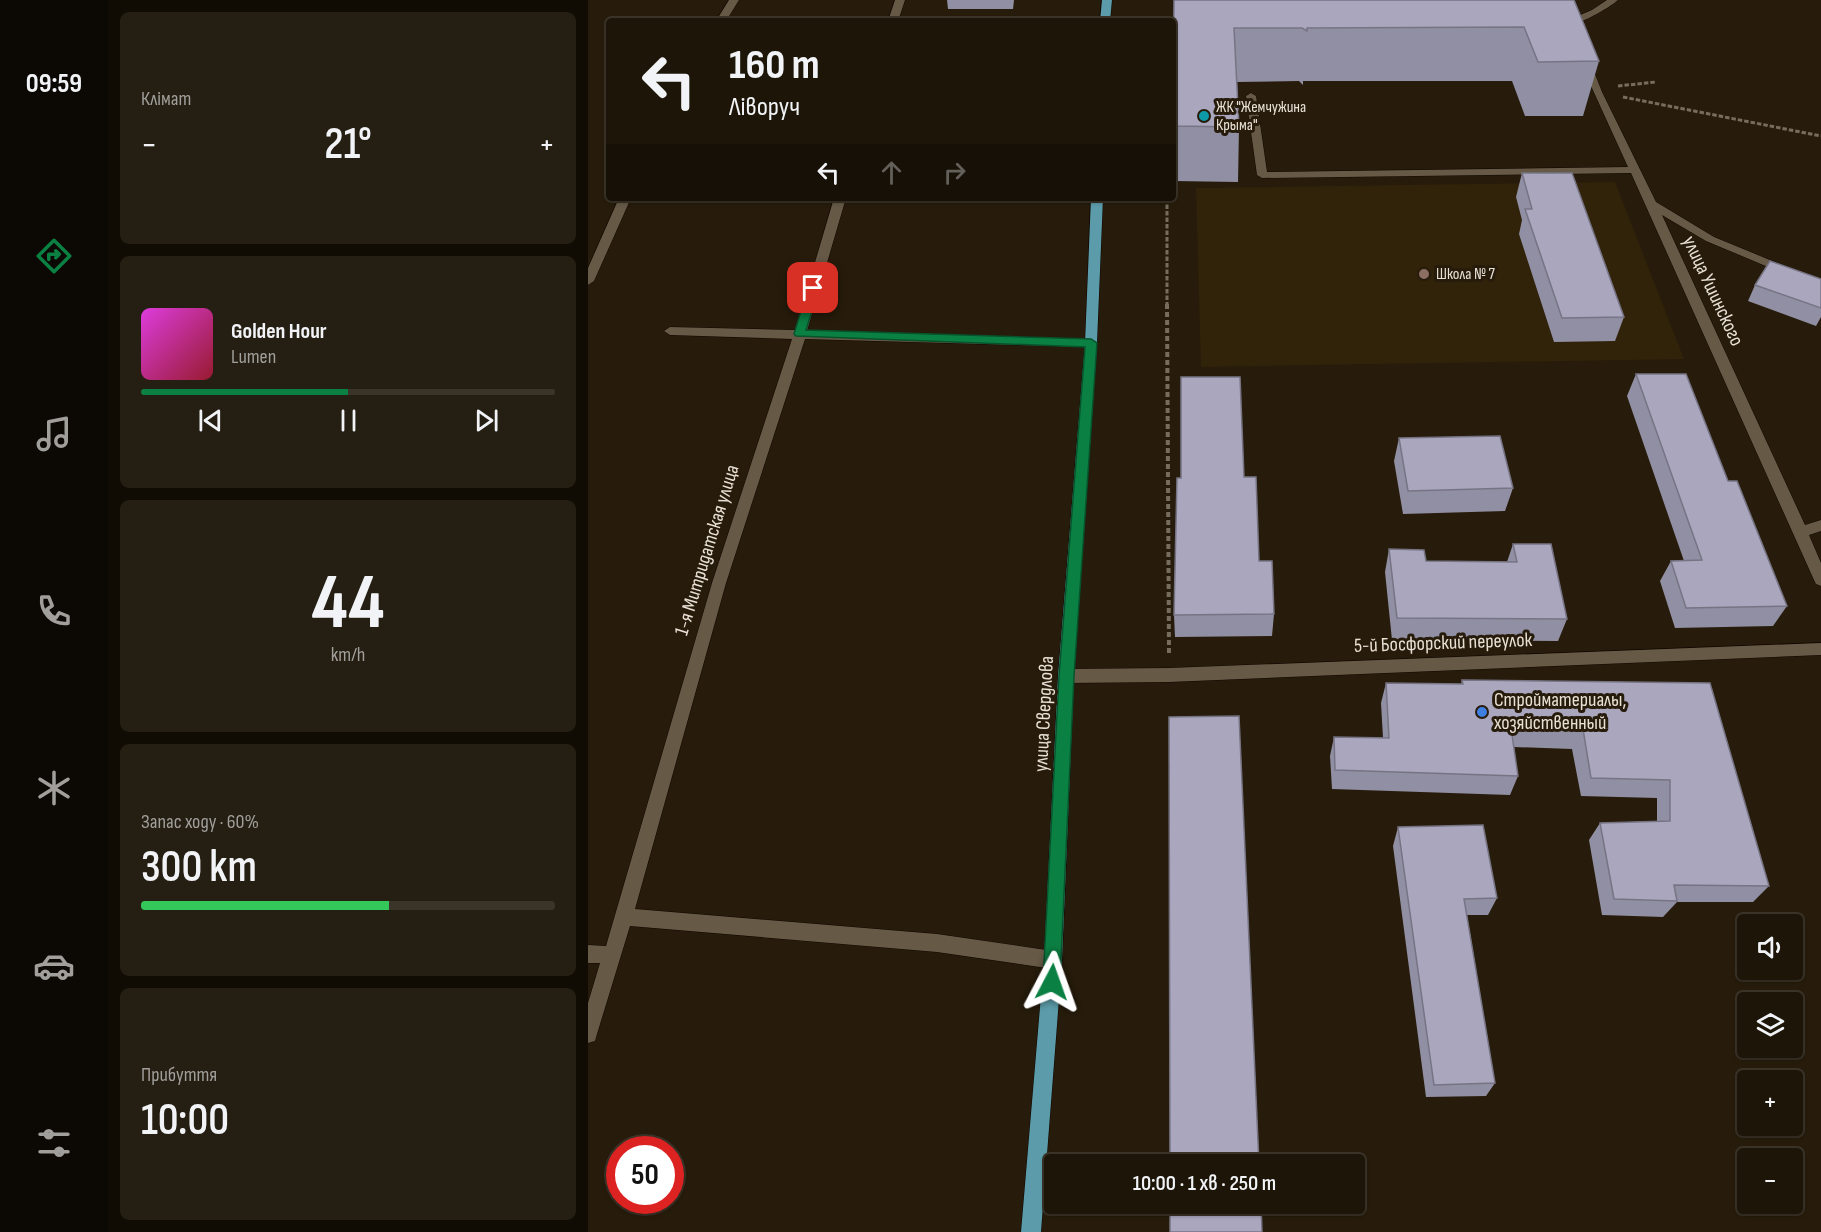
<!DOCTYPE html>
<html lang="uk">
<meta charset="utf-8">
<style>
:root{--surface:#1d1508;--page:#251e12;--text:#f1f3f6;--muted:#a09f9c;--line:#3b3429;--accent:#0b8043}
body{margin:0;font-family:"Sofia Sans Condensed",sans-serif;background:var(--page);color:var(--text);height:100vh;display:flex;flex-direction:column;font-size:22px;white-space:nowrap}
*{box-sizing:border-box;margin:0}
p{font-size:20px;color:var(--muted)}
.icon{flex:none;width:33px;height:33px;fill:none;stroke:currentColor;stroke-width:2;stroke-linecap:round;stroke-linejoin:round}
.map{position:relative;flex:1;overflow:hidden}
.drawer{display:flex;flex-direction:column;gap:12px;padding:12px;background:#100c04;width:480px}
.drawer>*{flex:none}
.hud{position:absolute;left:18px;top:18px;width:570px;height:183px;border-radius:6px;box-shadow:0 2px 4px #0004,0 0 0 2px var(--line);background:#1d1508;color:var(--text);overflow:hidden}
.tools{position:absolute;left:1149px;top:914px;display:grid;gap:12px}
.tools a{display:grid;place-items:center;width:66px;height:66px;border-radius:6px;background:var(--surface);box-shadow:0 2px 4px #0004,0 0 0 2px var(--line);font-size:30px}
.speed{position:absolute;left:18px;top:1136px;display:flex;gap:12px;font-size:30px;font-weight:700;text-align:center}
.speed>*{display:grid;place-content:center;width:78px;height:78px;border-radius:50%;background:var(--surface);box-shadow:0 2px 4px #0004,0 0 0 2px var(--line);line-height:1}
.speed .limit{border:9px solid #d22;background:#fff;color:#111}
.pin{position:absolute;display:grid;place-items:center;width:51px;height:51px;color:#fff;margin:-26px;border-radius:12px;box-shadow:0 3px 9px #0006}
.me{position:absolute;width:66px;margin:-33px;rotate:4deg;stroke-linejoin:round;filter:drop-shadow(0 0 4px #0008)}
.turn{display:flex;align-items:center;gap:21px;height:126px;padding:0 24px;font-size:27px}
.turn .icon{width:78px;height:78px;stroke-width:2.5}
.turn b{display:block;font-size:42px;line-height:51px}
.lanes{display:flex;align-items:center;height:57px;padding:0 24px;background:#0003;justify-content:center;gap:30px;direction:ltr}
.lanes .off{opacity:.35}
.big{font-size:45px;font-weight:600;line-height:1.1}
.drawer .card{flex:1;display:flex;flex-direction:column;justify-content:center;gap:9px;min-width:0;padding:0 21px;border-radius:9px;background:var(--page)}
.drawer .dial{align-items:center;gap:0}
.dial b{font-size:78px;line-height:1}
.song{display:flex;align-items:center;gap:18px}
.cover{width:72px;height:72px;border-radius:9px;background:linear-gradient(135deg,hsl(300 70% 55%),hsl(350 70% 35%))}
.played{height:6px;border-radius:3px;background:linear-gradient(90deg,var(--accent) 50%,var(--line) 50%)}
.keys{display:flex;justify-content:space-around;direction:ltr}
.heat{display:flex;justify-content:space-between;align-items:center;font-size:33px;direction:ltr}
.charge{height:9px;border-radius:4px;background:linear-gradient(90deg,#34c759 60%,var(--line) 0)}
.trip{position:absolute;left:456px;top:1154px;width:321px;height:60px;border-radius:6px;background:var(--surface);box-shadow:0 2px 4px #0004,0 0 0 2px var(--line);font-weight:600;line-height:60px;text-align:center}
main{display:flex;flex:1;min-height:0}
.tabs{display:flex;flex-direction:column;width:108px;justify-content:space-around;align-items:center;background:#0c0803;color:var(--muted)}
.tabs .icon{width:42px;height:42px}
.tabs .on{color:var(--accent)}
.tabs b{font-size:27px;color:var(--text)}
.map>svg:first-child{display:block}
.built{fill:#31220a}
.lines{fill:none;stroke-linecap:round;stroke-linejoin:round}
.minor-casing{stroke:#100600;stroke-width:1}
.major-casing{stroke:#100600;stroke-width:1}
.path-far1{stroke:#766d5e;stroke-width:3;stroke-dasharray:4.5 2;stroke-linecap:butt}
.path{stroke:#766d5e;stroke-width:4;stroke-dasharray:5 3;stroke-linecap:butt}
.minor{fill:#665946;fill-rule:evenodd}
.major{fill:#5c9caa;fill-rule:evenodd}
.wall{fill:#918fa3}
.building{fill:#a9a6bd;stroke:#767484;stroke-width:1.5}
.route{fill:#0b8043;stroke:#07532c;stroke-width:1.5}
.culture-dot{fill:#0f9aa8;stroke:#271c0b;stroke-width:2}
.education-dot{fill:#8d6e63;stroke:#271c0b;stroke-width:2}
.shop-dot{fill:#3f7fe0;stroke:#271c0b;stroke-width:2}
.labels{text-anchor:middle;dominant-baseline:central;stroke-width:6;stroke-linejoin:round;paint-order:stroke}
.far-poi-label{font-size:16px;fill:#e9e1d6;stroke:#271c0b;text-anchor:start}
.street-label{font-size:20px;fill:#e9e1d6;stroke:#271c0b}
.poi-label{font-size:20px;fill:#e9e1d6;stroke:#271c0b;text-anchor:start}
</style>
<main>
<nav class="tabs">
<b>09:59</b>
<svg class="icon on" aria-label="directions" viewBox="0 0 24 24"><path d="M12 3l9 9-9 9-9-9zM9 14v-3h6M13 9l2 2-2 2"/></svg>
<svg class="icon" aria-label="music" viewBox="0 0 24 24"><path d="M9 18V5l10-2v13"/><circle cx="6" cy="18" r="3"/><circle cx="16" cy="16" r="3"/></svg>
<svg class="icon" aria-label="phone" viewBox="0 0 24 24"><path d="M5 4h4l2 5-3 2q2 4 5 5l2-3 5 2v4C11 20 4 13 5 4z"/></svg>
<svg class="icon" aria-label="climate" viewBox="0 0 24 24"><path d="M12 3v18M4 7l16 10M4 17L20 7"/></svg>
<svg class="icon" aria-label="car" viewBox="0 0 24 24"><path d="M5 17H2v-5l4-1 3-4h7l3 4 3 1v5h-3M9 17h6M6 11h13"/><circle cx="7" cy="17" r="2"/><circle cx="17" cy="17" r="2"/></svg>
<svg class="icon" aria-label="filters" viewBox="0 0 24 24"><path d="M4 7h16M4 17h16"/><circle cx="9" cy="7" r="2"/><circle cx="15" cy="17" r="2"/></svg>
</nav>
<section class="drawer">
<div class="card"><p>Клімат</p>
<div class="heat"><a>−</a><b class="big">21°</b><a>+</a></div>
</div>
<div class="card">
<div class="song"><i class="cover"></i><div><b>Golden Hour</b><p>Lumen</p></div></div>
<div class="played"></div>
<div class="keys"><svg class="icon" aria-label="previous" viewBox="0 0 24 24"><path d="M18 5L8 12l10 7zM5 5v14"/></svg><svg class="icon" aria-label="pause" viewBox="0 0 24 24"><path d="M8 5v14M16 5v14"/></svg><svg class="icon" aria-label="next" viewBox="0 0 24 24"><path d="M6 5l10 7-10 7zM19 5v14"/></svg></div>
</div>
<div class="card dial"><b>44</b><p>km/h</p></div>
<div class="card"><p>Запас ходу · 60%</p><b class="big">300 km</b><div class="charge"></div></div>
<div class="card"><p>Прибуття</p><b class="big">10:00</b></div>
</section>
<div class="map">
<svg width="1233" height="1232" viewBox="0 0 1233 1232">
<rect width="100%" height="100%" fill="#271c0b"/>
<path class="built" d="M 1027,182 L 1096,359 L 613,367 L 608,188 Z"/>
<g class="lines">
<g class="minor-casing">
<g id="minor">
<path d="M 141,0 L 151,0 L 138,21 L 128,21 Z"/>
<path d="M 307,0 L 317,0 L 310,21 L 300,21 Z"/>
<path d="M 1019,0 L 1030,0 C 1020,9 980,32 969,25 L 1004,10 Z"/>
<path d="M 995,62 L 1003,64 L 1014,92 L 1068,202 L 1126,237 L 1233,281 L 1233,289 L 1118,241 L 1074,215 L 1217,525 L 1233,520 L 1233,531 L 1221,535 L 1233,563 L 1233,586 L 1228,584 L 1226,580 L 1043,173 L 674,178 L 669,175 L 658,96 L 663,93 L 668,96 L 679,172 L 1040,167 L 993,64 Z"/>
<path d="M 31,198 L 43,198 L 6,281 L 0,285 L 0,268 Z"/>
<path d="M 246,198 L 258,198 L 219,331 L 503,339 L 509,343 L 503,347 L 217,339 L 138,583 L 47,909 L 349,934 L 465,951 L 471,954 L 474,960 L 471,966 L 465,969 L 349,952 L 42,926 L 9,1034 L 7,1041 L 0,1043 L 0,1003 L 12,963 L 0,963 L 0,945 L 18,946 L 124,583 L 204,339 L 82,335 L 76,331 L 82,327 L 207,330 Z"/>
<path d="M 1233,643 L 1233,655 L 581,682 L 478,683 L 472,681 L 470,676 L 472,671 L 478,669 L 581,668 Z"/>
</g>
</g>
<g class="major-casing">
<g id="major">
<path d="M 514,0 L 524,0 L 522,21 L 512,21 Z"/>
<path d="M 503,198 L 515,198 L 509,343 L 486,676 L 474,960 L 453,1232 L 433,1232 L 456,960 L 470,676 L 497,343 Z"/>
</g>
</g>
<g class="path-far1">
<path d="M 1030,86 L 1068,82"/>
<path d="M 1035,97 L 1233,136"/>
<path d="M 579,198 L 579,306"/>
</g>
<path class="path" d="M 579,304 L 581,653"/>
<use href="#minor" class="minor"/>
<use href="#major" class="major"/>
</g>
<g class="wall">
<path d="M 359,0 L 426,0 L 425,9 L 360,9 Z"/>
<path d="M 586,0 L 988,5 L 1011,61 L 995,116 L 937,116 L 924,81 L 715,81 L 715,85 L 711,81 L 649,82 L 651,127 L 650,182 L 585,181 Z"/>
<path d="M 934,173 L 1036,317 L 1027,341 L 966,342 L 931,234 L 934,220 L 928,197 Z"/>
<path d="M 1233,279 L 1233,317 L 1228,326 L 1160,301 L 1167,285 Z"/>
<path d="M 1048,374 L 1140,481 L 1199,606 L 1185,626 L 1087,628 L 1072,581 L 1083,561 L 1096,561 L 1039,396 Z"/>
<path d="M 811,438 L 925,488 L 917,511 L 815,514 L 806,461 Z"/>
<path d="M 656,477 L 671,561 L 686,614 L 684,636 L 587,637 L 586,615 Z"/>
<path d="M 925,544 L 979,619 L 970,641 L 804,640 L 797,572 L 801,549 L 838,561 L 919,562 Z"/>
<path d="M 874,680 L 1122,683 L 1181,886 L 1165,902 L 1089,902 L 1075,917 L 1014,915 L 1001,840 L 1012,823 L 1069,821 L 1069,798 L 993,796 L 984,749 L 926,747 L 930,776 L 922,795 L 744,789 L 742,756 L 746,737 L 795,738 L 793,703 L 798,683 L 873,684 Z"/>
<path d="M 810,827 L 909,898 L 900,915 L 879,915 L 907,1083 L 898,1096 L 838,1097 L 805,846 Z"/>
</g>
<g class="building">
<path d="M 586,0 L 986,0 L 1011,61 L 950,62 L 936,27 L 719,28 L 719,31 L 714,28 L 646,28 L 651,127 L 585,126 Z"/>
<path d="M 934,173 L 984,173 L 1036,317 L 974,318 L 937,209 L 944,209 Z"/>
<path d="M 1182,261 L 1233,279 L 1233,308 L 1167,285 Z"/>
<path d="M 1048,374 L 1098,374 L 1140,481 L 1149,481 L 1199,606 L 1098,608 L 1083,561 L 1114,560 Z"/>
<path d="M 593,377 L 652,377 L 656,477 L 668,477 L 671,561 L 684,561 L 686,614 L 586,615 L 589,478 L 593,478 Z"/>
<path d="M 912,436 L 925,488 L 820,491 L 811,438 Z"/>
<path d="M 925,544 L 963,544 L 979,619 L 809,618 L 801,549 L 836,550 L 838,561 L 929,562 Z"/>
<path d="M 874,680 L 1122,683 L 1181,886 L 1086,885 L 1089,901 L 1026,899 L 1012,823 L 1082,821 L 1082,780 L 1003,778 L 995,729 L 923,728 L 930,776 L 747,770 L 746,737 L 801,738 L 798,683 L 875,684 Z"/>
<path d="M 651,716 L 671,1164 L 582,1164 L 581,717 Z"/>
<path d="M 895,825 L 909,898 L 876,899 L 907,1083 L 846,1085 L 810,827 Z"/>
<path d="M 582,1203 L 673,1203 L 674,1232 L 582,1232 Z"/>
</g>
<path class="route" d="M 225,285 L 231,288 L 218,330 L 503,339 L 509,343 L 486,676 L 472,982 L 470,988 L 464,991 L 458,988 L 455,982 L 471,676 L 497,347 L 208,336 L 206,334 L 220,288 Z"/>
<circle class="culture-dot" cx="616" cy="116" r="6"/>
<circle class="education-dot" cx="836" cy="274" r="6"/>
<circle class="shop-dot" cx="894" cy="712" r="6"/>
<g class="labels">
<g class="far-poi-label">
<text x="628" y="107">ЖК "Жемчужина<tspan x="628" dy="18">Крыма"</tspan></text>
<text x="848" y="274">Школа № 7</text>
</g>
<g class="street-label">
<text transform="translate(1125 291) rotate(65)">улица Ушинского</text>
<text transform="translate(119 550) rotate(-73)">1-я Митридатская улица</text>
<text transform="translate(855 643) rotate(-2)">5-й Босфорский переулок</text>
<text transform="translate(456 714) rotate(-87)">улица Свердлова</text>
</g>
<g class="poi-label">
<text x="906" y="700">Стройматериалы,<tspan x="906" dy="23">хозяйственный</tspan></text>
</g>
</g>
</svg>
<div class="tools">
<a><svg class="icon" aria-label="sound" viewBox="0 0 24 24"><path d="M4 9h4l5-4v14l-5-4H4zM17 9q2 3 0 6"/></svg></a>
<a><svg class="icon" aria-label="layers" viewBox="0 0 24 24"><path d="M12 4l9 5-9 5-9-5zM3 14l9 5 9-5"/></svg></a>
<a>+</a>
<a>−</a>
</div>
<div class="speed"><div class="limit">50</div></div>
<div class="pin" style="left:225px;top:288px;background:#d93025"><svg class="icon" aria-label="arrive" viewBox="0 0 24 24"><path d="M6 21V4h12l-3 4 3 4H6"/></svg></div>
<svg class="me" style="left:464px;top:982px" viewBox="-20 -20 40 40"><path d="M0-17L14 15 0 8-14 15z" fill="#0b8043" stroke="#fff" stroke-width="4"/></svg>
<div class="trip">10:00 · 1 хв · 250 m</div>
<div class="hud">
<div class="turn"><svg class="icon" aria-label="left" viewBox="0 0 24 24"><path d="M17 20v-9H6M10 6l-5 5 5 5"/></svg><div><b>160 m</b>Ліворуч</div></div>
<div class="lanes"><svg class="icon" aria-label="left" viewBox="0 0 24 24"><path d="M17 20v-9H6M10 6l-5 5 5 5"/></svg><svg class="icon off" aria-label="ahead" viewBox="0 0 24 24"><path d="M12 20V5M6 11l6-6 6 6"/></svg><svg class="icon off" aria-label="right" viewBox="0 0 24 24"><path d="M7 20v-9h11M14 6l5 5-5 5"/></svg></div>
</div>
</div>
</main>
